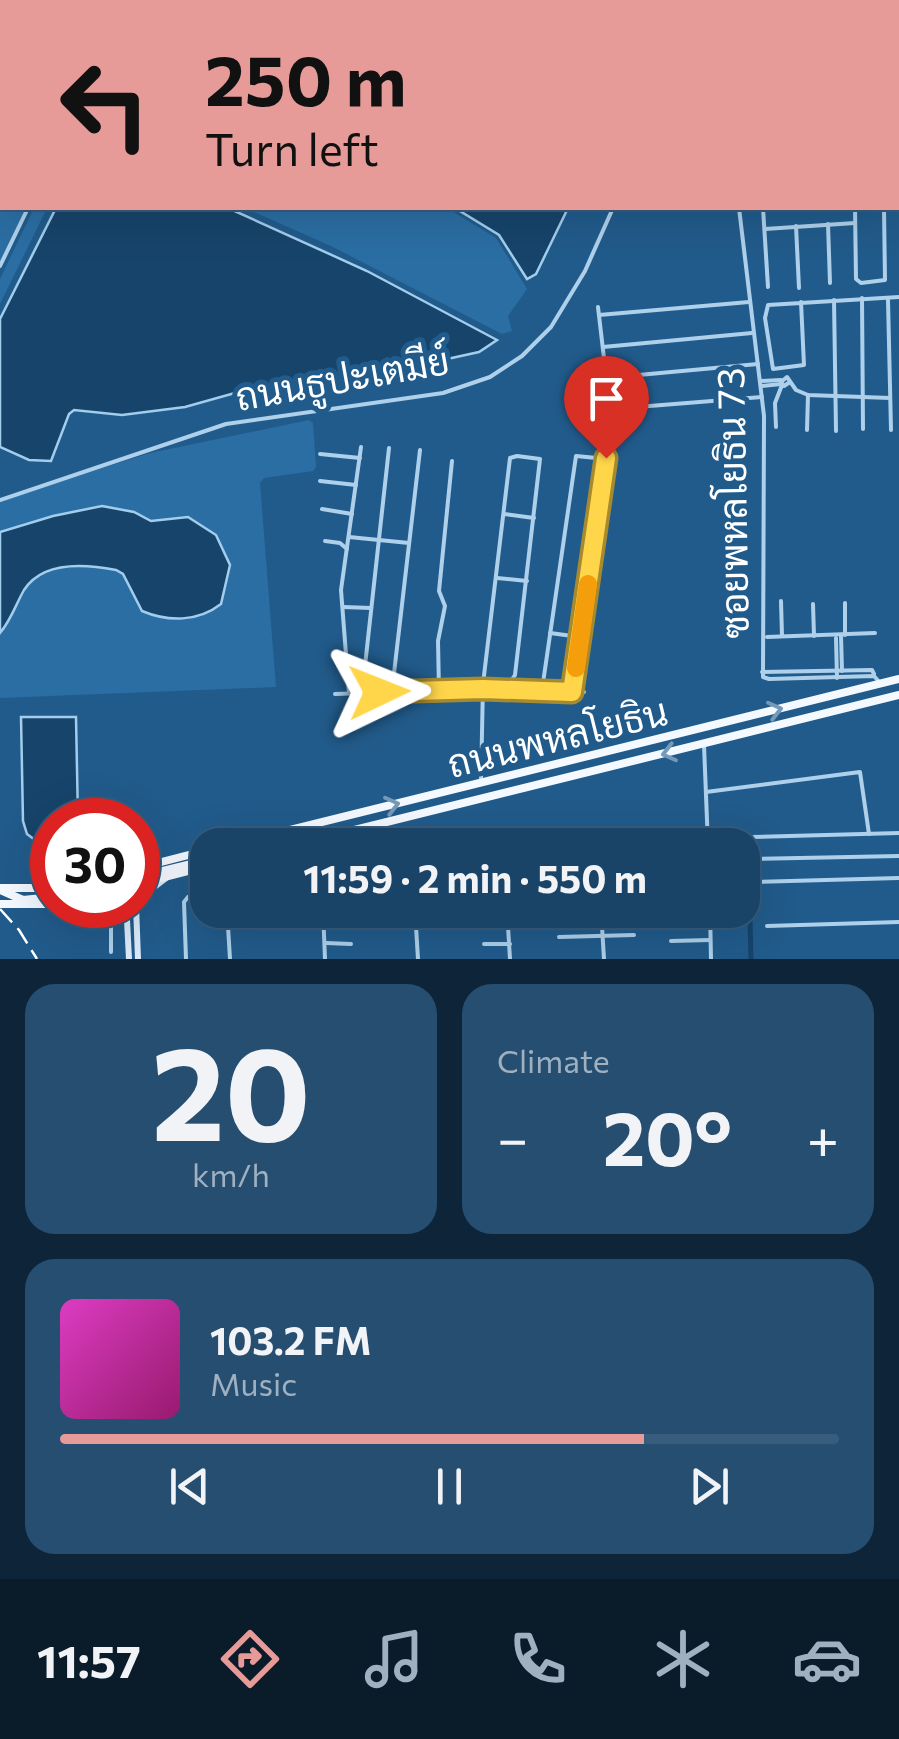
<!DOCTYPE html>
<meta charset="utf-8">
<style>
:root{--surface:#194468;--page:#264e71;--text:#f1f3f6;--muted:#9fb0c0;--line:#375c7c;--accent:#e69b98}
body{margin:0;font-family:Commissioner,Sarabun,sans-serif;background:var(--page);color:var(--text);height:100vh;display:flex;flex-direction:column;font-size:38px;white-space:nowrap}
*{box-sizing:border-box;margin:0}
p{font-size:32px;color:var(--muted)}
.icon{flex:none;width:55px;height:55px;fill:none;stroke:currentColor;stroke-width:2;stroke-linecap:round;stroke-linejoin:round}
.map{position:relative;height:959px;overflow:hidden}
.drawer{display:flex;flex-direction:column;gap:25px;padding:25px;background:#0e2539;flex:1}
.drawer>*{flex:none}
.guide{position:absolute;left:0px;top:0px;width:900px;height:210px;box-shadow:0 10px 40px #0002,0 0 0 2px var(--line);background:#e69b98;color:#111;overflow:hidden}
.speed{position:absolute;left:30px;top:798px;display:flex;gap:20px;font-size:50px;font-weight:700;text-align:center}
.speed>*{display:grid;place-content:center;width:130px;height:130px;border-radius:50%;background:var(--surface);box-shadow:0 10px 40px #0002,0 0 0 2px var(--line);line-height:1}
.speed .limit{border:15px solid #d22;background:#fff;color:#111}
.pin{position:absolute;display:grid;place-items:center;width:85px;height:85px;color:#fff;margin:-102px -42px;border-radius:50% 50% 50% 0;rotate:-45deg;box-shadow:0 0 10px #0007}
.pin .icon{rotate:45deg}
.me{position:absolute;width:110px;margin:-55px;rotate:88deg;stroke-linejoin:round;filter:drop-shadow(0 0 8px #0008)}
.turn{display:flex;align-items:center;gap:35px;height:210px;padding:0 40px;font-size:45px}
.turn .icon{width:130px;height:130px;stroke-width:2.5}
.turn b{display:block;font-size:70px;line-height:85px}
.big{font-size:75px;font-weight:700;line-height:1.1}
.drawer .tile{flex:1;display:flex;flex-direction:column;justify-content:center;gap:15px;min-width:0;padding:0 35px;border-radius:30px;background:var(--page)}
.drawer .dial{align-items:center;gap:0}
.dial b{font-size:130px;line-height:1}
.song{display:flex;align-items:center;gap:30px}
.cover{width:120px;height:120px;border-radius:15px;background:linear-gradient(135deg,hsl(310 70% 55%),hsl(320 70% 35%))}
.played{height:10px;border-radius:5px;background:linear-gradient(90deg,var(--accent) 75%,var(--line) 75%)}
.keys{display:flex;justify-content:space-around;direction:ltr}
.heat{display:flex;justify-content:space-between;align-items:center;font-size:55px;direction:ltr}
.drawer .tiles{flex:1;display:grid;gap:25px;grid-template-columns:1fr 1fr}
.tile:last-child{grid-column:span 2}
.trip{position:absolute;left:190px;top:828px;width:570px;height:100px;border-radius:30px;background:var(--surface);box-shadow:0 10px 40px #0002,0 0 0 2px var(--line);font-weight:700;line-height:100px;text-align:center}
.menu{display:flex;height:160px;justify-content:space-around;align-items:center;background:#0a1b2a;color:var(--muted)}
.menu .icon{width:70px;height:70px}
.menu .on{color:var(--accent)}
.menu b{font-size:45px;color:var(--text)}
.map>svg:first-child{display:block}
.green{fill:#2b6ea3}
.water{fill:#17446b;stroke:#a2cdec;stroke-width:2.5}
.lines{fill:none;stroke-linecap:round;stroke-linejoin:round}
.canal{stroke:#17446b;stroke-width:5}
.taxiway{stroke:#90adc5;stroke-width:14}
.runway{stroke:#90adc5;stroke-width:35}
.street{stroke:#aed0eb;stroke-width:4}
.secondary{stroke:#daeaf9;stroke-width:6}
.primary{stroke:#f3f9fe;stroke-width:8}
.rail{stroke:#fff;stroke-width:2.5;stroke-dasharray:18 8;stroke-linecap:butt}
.oneway{stroke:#759ab9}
.route-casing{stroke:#a68a30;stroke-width:25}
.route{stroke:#ffd54a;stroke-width:18}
.slow{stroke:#f59e0b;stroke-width:18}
.labels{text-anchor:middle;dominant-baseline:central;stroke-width:10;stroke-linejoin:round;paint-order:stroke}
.street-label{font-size:38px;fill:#fff;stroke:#215b8b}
</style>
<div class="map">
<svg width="899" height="959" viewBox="0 0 899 959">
<rect width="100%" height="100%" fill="#215b8b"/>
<g class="green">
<path d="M 0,111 L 2,208 L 27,208 L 0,263 Z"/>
<path d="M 34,208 L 47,208 L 0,304 L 0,279 Z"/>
<path d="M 245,208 L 447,208 L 496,238 L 527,289 L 508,316 L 512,331 L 502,334 L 331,246 Z"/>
<path d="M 309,420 L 313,423 L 316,467 L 313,471 L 264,478 L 260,483 L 276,687 L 0,698 L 0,500 L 150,453 Z"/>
</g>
<g class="water">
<path d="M 149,0 L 528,0 L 533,2 L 148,2 Z"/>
<path d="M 56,208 L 228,208 L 367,271 L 497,340 L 479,352 L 438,361 L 242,391 L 185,407 L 122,415 L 74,410 L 69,414 L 51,461 L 29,460 L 0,447 L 0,319 Z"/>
<path d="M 455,208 L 568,208 L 536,274 L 527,279 L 499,235 Z"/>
<path d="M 102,506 L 134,512 L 151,521 L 188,517 L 216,535 L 230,565 L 221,604 C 198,622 168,622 142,611 L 123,574 L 116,570 C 86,564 43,560 24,590 C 16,604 11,620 0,633 L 0,532 L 53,516 Z"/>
<path d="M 21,717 L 76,717 L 78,820 L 52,820 L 52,840 L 35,840 L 27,834 L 23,821 Z"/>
</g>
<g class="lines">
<path class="canal" d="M 748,841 L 751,959"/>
<g class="taxiway">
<path d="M 57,2 L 58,0"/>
<path d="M 0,72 L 2,71"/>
</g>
<path class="runway" d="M 0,80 L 2,82"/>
<g class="street">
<path d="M 761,0 L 761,2"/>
<path d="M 787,0 L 787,2"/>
<path d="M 816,0 L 816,2"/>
<path d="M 847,0 L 847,2"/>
<path d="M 878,0 L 878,2"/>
<path d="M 126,2 L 128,0"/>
<path d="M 703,2 L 704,0"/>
<path d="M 732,2 L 734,0"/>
<path d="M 739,208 L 764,416 L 763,677 L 769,679 L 874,676 L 881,684"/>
<path d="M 763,208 L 768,287"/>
<path d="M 855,208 L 856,279 L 861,283 L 885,280 L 884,208"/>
<path d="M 828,224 L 830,283"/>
<path d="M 796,226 L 799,288"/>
<path d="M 765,229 L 855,223"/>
<path d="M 0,266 L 28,208"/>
<path d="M 862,298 L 863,429"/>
<path d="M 834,300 L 836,431"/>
<path d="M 888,300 L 891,430"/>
<path d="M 801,302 L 804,365 L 773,369 L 765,318 L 768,305 L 899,297"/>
<path d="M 598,307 L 609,401 L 612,409 L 762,397"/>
<path d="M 599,315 L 749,302"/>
<path d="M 603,347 L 752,333"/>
<path d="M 606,378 L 758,364"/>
<path d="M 761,381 L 781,380"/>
<path d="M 790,382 L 784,386 L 781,382 L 787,377 L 796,390 L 808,395 L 890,398"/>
<path d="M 761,386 L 781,384"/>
<path d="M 776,427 L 775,403 L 782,385"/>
<path d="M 807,430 L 808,395"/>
<path d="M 320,454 L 360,458"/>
<path d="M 320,481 L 356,485"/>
<path d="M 0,500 L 226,424 L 443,393 L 490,377 L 522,356 L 551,327 L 585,271 L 613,208"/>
<path d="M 322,509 L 352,514"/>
<path d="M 504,514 L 534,518"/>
<path d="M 349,537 L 409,543"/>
<path d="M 325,541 L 340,543 L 347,549"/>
<path d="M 497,578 L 527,581"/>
<path d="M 781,601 L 782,636"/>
<path d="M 845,603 L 845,635"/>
<path d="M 813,604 L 814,636"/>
<path d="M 343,607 L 371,608"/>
<path d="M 550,633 L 580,637"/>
<path d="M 841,636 L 842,671"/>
<path d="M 767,637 L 875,633"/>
<path d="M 836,638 L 837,678"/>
<path d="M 762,672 L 872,670 L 874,674"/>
<path d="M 393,682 L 420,450"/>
<path d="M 543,683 L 576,456 L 607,459 L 573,692"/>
<path d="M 363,684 L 389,448"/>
<path d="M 439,691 L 438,641 L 445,606 L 439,591 L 452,461"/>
<path d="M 349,693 L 341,590 L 361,447"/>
<path d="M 335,694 L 483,689 L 584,692"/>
<path d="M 704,745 L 708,845"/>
<path d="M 481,782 L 483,684 L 510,458 L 517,456 L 540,459 L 515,675 L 511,681 L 483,684"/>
<path d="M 706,792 L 860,772 L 869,834"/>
<path d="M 752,837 L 899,833"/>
<path d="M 442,845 L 708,839"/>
<path d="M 754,859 L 899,856"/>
<path d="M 756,882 L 899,878"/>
<path d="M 227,910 L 230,959"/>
<path d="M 323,910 L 325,959"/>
<path d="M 415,910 L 418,959"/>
<path d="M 507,910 L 510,959"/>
<path d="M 601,910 L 604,959"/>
<path d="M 710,910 L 711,959"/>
<path d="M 508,916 L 525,915"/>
<path d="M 471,921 L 506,921"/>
<path d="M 111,925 L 111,952"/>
<path d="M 767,926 L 899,922"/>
<path d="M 559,937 L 634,935"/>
<path d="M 671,941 L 710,940"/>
<path d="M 326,943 L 351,944"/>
<path d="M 484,944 L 510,944"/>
<path d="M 186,959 L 184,902 L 188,897 L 208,893"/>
</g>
<g class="secondary">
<path d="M 115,905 L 127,920 L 129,959"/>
<path d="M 136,905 L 138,959"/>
<path d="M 137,908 L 145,894 L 166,878"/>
</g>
<g class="primary">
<path d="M 229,845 L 899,679"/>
<path d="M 294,845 L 899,695"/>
<path d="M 138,868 L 208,850"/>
<path d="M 138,877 L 208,860"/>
<path d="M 138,884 L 208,866"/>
<path d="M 0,888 L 52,888"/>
<path d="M 0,890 L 23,900 L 52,897"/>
<path d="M 0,904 L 52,904"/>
</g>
<path class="rail" d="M 0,909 L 19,930 L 37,959"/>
</g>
<defs><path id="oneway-chevron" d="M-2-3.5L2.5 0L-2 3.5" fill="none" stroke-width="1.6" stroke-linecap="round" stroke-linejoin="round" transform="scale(2.5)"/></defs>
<g class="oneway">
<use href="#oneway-chevron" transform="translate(775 710) rotate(-14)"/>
<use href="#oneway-chevron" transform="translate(669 753) rotate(166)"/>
<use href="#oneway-chevron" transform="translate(392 805) rotate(-14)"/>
</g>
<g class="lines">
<g class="route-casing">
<path id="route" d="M 379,692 L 483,689 L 572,692 L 606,458"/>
</g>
<use href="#route" class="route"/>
<path class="slow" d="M 576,668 L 588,584"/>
</g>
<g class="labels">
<g class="street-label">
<text transform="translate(342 377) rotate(-10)">ถนนธูปะเตมีย์</text>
<text transform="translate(731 503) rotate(-91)">ซอยพหลโยธิน 73</text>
<text transform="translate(557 736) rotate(-14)">ถนนพหลโยธิน</text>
</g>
</g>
</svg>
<div class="speed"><div class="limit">30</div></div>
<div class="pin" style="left:606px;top:458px;background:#d93025"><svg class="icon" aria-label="arrive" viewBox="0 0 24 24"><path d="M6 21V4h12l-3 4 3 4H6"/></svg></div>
<svg class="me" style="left:379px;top:692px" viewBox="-20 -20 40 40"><path d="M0-17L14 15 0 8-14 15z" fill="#ffd54a" stroke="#fff" stroke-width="4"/></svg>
<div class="trip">11:59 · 2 min · 550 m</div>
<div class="guide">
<div class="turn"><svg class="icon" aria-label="left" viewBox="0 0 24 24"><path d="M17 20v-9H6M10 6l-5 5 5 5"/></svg><div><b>250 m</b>Turn left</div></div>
</div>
</div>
<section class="drawer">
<div class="tiles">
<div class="tile dial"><b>20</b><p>km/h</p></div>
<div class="tile"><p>Climate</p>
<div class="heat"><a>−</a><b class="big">20°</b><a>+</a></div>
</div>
<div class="tile">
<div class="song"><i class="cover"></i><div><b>103.2 FM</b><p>Music</p></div></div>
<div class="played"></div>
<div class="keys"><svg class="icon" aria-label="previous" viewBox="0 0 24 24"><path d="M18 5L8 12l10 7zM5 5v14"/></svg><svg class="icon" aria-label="pause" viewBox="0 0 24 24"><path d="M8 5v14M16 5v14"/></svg><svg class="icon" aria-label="next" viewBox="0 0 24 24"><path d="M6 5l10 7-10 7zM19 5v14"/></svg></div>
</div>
</div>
</section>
<nav class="menu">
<b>11:57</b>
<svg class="icon on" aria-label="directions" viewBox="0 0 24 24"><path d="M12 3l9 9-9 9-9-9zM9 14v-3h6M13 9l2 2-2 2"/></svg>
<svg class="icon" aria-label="music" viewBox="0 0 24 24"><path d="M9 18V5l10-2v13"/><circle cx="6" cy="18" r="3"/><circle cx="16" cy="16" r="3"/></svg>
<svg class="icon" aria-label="phone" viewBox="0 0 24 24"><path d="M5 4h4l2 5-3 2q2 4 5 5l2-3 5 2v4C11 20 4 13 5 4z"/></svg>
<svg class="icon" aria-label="climate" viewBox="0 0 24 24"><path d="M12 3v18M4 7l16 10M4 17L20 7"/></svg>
<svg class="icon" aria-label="car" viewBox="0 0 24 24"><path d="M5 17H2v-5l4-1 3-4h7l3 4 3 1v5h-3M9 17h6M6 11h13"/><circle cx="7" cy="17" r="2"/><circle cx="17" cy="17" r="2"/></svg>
</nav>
